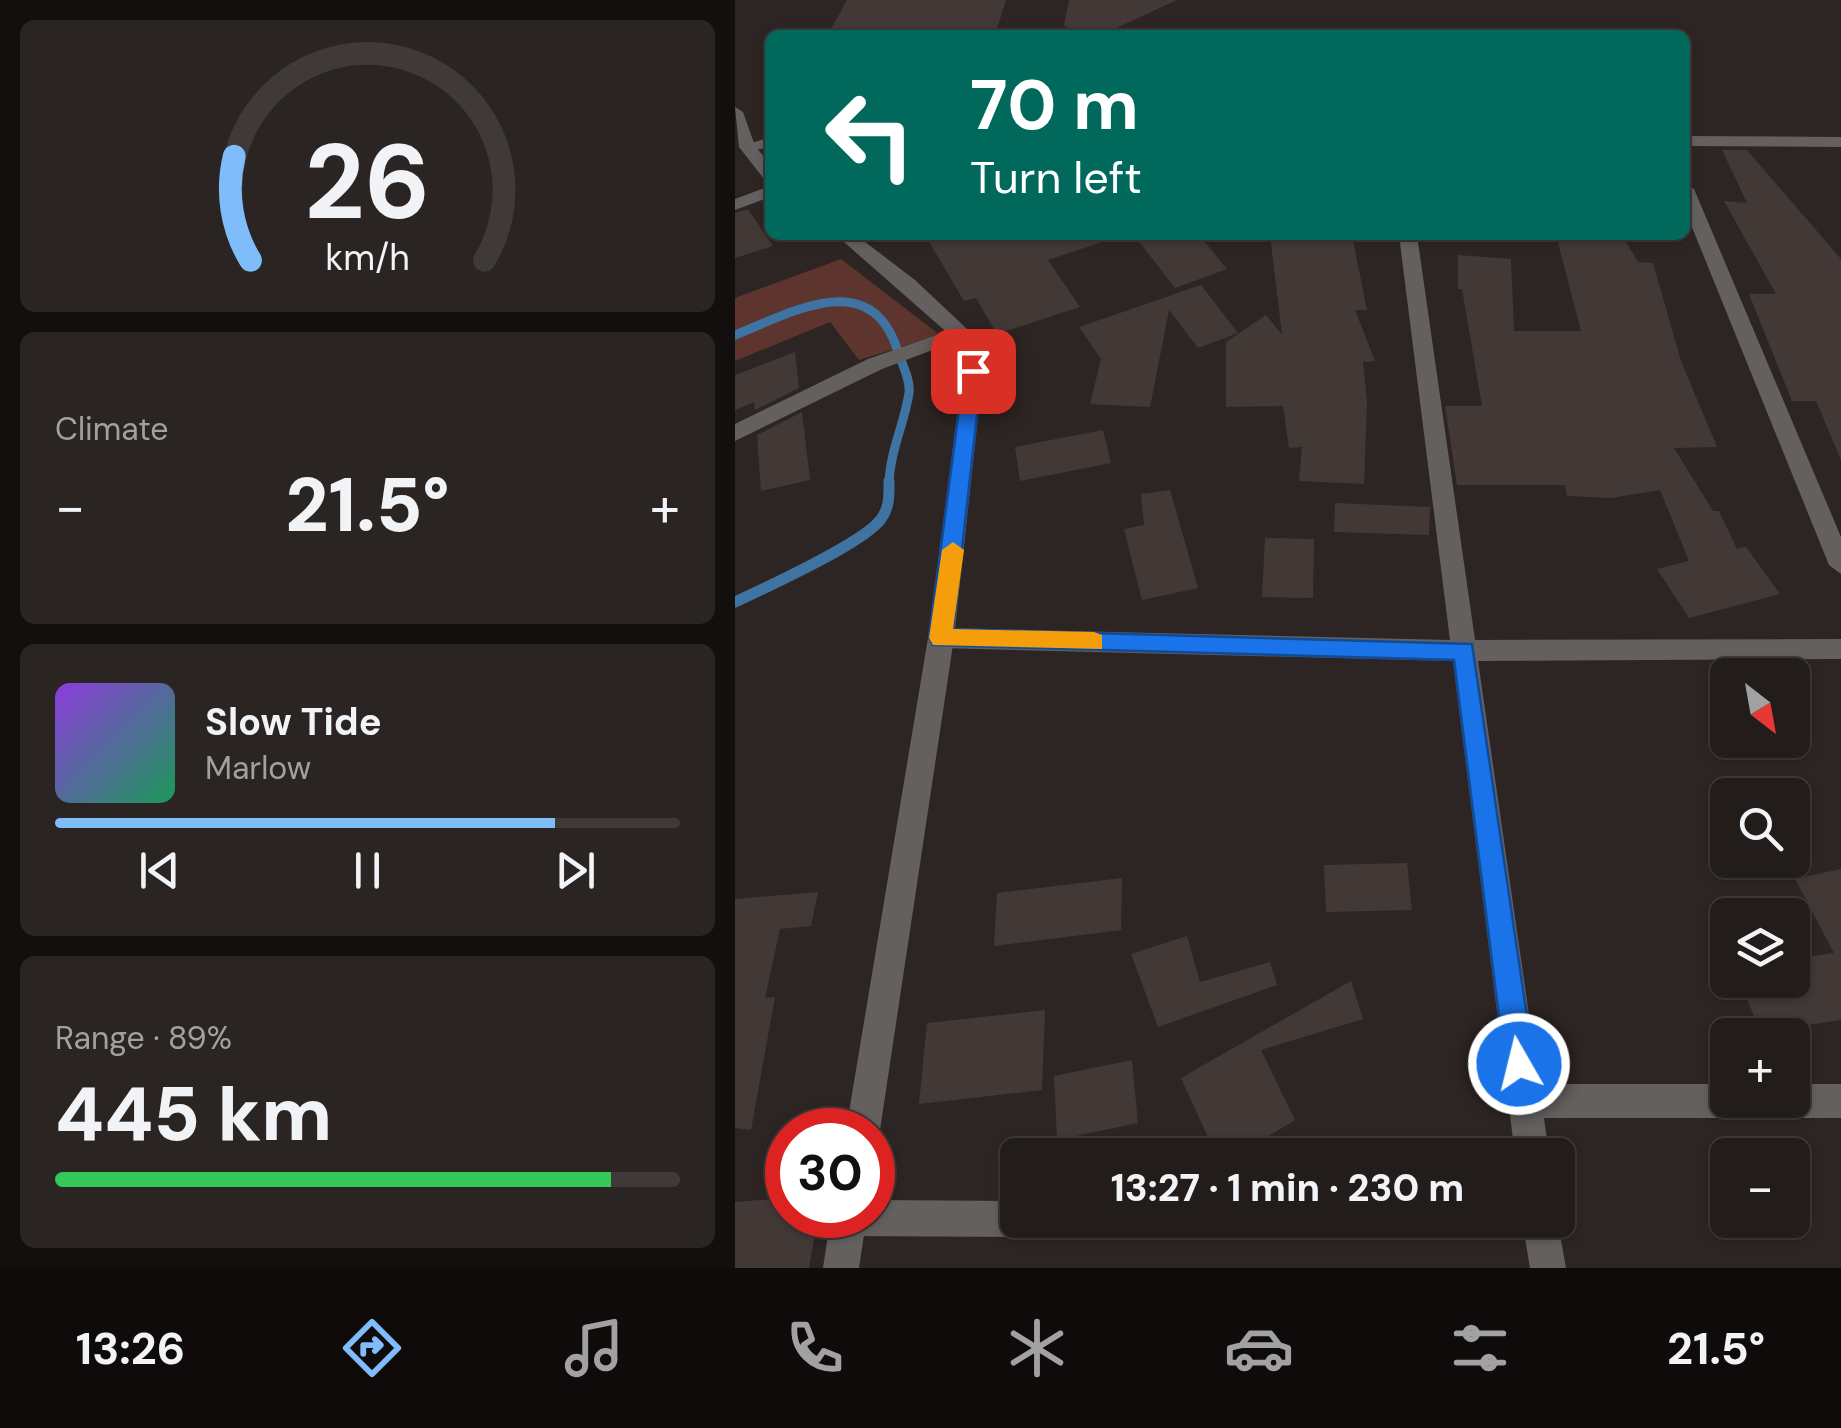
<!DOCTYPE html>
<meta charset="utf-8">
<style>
:root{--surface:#221c1a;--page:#2a2523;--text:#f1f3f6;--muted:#a2a1a2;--line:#3f3a39;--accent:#7ebdf9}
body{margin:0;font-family:"DM Sans",sans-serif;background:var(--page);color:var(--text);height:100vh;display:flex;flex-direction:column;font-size:38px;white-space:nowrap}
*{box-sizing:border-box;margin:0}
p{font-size:32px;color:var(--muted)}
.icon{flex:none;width:55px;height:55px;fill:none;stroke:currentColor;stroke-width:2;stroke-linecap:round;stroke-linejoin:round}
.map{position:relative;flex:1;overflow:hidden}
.side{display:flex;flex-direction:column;gap:20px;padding:20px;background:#130f0e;width:735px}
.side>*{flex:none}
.banner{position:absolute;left:30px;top:30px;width:925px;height:210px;border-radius:15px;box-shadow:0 2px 8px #0004,0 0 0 2px var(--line);background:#00695c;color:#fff;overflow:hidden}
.needle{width:65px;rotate:149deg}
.fabs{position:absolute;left:975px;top:658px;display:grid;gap:20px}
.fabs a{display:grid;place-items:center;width:100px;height:100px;border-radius:15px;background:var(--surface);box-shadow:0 2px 8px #0004,0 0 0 2px var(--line);font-size:50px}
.speed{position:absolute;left:30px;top:1108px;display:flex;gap:20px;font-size:50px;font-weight:700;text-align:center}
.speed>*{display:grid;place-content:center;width:130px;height:130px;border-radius:50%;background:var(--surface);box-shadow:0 2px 8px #0004,0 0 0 2px var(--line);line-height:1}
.speed .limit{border:15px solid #d22;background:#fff;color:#111}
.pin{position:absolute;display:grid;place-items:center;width:85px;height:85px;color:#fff;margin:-42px;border-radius:20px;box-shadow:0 5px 15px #0006}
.me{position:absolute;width:110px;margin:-55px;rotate:352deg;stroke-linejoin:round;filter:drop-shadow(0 0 8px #0008)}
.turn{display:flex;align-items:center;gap:35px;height:210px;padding:0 40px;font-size:45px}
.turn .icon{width:130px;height:130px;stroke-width:2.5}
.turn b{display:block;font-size:70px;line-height:85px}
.big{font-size:75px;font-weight:800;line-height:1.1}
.side .tile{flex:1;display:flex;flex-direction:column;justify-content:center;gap:15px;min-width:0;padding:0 35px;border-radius:15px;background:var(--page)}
.side .dial{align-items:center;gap:0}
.dial svg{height:260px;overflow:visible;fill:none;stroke:var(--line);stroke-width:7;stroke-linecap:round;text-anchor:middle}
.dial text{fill:var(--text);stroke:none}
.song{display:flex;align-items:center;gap:30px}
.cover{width:120px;height:120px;border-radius:15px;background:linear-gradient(135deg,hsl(270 70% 55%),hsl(150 70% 35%))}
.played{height:10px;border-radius:5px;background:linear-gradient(90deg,var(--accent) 80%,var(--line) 80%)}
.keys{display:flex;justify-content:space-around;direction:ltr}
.heat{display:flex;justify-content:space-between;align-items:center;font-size:55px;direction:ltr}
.charge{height:15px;border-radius:8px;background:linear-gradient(90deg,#34c759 89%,var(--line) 0)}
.trip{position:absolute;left:265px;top:1138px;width:575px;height:100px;border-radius:15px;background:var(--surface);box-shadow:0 2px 8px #0004,0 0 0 2px var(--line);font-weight:800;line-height:100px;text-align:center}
.tab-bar{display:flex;height:160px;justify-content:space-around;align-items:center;background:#0e0b0a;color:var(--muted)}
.tab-bar .icon{width:70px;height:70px}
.tab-bar .selected{color:var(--accent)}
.tab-bar b{font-size:45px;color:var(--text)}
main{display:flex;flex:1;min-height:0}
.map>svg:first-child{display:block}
.green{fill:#5e342e}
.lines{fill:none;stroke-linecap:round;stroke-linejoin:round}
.stream-far1{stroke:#3f73a2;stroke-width:9}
.stream{stroke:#3f73a2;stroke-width:11}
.building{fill:#423937}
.minor{fill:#64605f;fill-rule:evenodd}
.tertiary{fill:#64605f;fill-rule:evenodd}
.route{fill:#1a73e8;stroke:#114b97;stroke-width:2.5}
.slow{fill:#f59e0b}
</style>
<main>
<section class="side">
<div class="tile dial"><svg viewBox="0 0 100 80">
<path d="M14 69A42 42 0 1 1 86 69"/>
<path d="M14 69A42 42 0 0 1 9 37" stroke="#7ebdf9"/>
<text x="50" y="56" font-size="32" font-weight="700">26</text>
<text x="50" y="72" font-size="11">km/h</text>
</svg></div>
<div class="tile"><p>Climate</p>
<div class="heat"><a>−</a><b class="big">21.5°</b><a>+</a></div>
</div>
<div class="tile">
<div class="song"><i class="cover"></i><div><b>Slow Tide</b><p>Marlow</p></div></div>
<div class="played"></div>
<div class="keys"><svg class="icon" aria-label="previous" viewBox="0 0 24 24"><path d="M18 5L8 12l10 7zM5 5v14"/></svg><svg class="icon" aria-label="pause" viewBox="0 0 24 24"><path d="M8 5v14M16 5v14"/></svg><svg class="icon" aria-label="next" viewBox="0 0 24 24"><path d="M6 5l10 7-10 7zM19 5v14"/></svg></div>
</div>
<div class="tile"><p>Range · 89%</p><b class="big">445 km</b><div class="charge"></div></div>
</section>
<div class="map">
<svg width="1106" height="1268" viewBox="0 0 1106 1268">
<rect width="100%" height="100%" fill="#2d2523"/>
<path class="green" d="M 106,259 L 205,335 L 124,360 L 95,322 L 0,361 L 0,298 Z"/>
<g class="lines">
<path class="stream-far1" d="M 0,335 C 56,313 135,266 162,349 C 166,362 176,380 174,393 C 169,425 155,451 154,483"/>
<path class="stream" d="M 0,602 C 30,588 129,543 146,519 C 155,507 154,494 154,481"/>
</g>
<g class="building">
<path d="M 112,0 L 271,0 L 260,35 L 93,35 Z"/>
<path d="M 334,0 L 442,0 L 366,35 L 348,35 L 329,26 Z"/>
<path d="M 987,150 L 1012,150 L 1106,259 L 1106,460 L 1081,401 L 1057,401 L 1014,294 L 1041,294 L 989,201 L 1012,203 Z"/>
<path d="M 13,209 L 38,246 L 0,258 L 0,213 Z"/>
<path d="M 190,235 L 369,235 L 370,241 L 313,260 L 345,307 L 262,334 L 241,298 L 229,301 Z"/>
<path d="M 399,235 L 464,235 L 492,269 L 440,288 Z"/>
<path d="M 535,235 L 617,235 L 632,310 L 620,310 L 640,361 L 628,362 L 632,401 L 629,484 L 564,481 L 567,447 L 554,448 L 548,406 L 491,407 L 491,342 L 531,315 L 547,335 Z"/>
<path d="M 821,235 L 887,235 L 903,262 L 918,263 L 946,361 L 982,447 L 939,448 L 978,511 L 984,511 L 1002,549 L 1011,547 L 1045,594 L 954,618 L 922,569 L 954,561 L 925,490 L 876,498 L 832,496 L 830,485 L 722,485 L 710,406 L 747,406 L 727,289 L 723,289 L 723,255 L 776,259 L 779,331 L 846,331 Z"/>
<path d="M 466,285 L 503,333 L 463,348 L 434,310 L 415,407 L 355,404 L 366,359 L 344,327 Z"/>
<path d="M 60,352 L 64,388 L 20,410 L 19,402 L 0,410 L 0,375 Z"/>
<path d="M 67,412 L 75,480 L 26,491 L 22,435 Z"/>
<path d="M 368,430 L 376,463 L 285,481 L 280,447 Z"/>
<path d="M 435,490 L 463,588 L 407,600 L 389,529 L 409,525 L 406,494 Z"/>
<path d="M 600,503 L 695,507 L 694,535 L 599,532 Z"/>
<path d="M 530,538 L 579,539 L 578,598 L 527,597 Z"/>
<path d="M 672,863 L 677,910 L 591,912 L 589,865 Z"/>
<path d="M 1106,869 L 1106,1020 L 1025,1032 L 1005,980 L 1058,980 L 1058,959 L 1099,953 L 1060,879 Z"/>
<path d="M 387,878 L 386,930 L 259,946 L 262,893 Z"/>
<path d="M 83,892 L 76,926 L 45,929 L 30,998 L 40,997 L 16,1130 L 0,1128 L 0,899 Z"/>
<path d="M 452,936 L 465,982 L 535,962 L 542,985 L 423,1027 L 396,954 Z"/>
<path d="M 616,981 L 628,1019 L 526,1050 L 560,1120 L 502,1155 L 481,1155 L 446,1078 Z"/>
<path d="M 310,1010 L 307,1090 L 184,1104 L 192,1023 Z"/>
<path d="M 397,1060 L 403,1123 L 322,1140 L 319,1076 Z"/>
<path d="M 52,1198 L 52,1215 L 83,1215 L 74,1268 L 0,1268 L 0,1202 Z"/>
</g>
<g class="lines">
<g class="minor">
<path d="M 950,136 L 1106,137 L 1106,147 L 950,146 Z"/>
<path d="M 35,137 L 35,147 L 12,152 L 4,147 Z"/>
<path d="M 950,184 L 959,189 L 1106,537 L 1106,574 L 1094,565 L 950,210 Z"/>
<path d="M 35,186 L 35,197 L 0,210 L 0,199 Z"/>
<path d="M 664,235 L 682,235 L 740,640 L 1106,639 L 1106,659 L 743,661 L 804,1084 L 992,1084 L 992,1100 L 1058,1100 L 1058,1084 L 1106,1084 L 1106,1118 L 809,1118 L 814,1155 L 780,1155 L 718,661 L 206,648 L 197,645 L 193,638 L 197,631 L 206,628 L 715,640 Z"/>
<path d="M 225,327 L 235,333 L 232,337 L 147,369 L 0,441 L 0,424 L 133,359 Z"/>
<path d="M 138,1200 L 282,1201 L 282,1220 L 299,1220 L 295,1232 L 282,1237 L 114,1236 L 101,1231 L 98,1215 L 138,1215 Z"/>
<path d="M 822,1217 L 831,1268 L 795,1268 L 790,1238 L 655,1238 L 642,1233 L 637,1220 Z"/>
</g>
<g class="tertiary">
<path d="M 0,107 L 8,112 L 20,146 L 35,164 L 35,180 L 29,179 L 4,147 Z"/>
<path d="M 101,235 L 121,235 L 180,280 L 232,329 L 248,371 L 219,638 L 145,1130 L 138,1143 L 138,1130 L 111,1130 L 193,638 L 228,371 L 216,336 Z"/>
<path d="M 96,1215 L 132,1215 L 124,1268 L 88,1268 Z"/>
</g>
</g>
<path class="route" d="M 238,365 L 247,371 L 218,629 L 737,644 L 799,1064 L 795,1074 L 784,1079 L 774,1074 L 770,1064 L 719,660 L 198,645 L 194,638 L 229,371 Z"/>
<path class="slow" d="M 218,542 L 229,550 L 218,629 L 359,632 L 367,635 L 367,649 L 198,645 L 194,638 L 207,550 Z"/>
</svg>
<div class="fabs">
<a><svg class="needle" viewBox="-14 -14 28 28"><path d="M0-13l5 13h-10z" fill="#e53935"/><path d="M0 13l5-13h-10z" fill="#a2a1a2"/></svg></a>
<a><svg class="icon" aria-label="search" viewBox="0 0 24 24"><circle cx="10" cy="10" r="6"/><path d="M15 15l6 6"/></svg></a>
<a><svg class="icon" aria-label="layers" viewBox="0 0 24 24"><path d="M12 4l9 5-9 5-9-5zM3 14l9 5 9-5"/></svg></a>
<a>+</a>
<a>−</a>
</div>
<div class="speed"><div class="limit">30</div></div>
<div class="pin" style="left:238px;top:371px;background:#d93025"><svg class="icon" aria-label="arrive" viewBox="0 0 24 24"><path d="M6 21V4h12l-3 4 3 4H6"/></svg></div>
<svg class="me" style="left:784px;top:1064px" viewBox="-20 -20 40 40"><circle r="17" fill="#1a73e8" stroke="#fff" stroke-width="3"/><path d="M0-11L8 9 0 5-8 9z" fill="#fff"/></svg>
<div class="trip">13:27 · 1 min · 230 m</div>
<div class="banner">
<div class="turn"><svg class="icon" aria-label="left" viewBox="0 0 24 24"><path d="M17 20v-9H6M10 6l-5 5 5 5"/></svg><div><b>70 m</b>Turn left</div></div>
</div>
</div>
</main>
<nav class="tab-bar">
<b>13:26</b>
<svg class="icon selected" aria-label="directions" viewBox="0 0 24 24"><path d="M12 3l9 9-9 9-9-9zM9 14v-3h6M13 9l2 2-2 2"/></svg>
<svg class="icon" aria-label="music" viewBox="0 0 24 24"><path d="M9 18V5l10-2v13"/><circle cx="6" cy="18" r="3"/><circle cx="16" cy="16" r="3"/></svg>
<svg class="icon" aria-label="phone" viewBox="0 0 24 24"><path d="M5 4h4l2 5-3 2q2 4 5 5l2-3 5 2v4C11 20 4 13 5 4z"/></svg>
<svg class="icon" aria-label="climate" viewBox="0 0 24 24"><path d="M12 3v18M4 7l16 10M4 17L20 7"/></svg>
<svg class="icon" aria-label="car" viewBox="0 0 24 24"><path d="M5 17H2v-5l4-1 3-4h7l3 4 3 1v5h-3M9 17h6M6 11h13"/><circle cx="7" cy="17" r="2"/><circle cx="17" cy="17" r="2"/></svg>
<svg class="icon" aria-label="filters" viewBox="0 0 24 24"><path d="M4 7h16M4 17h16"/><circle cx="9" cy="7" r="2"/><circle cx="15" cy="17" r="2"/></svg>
<b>21.5°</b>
</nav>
